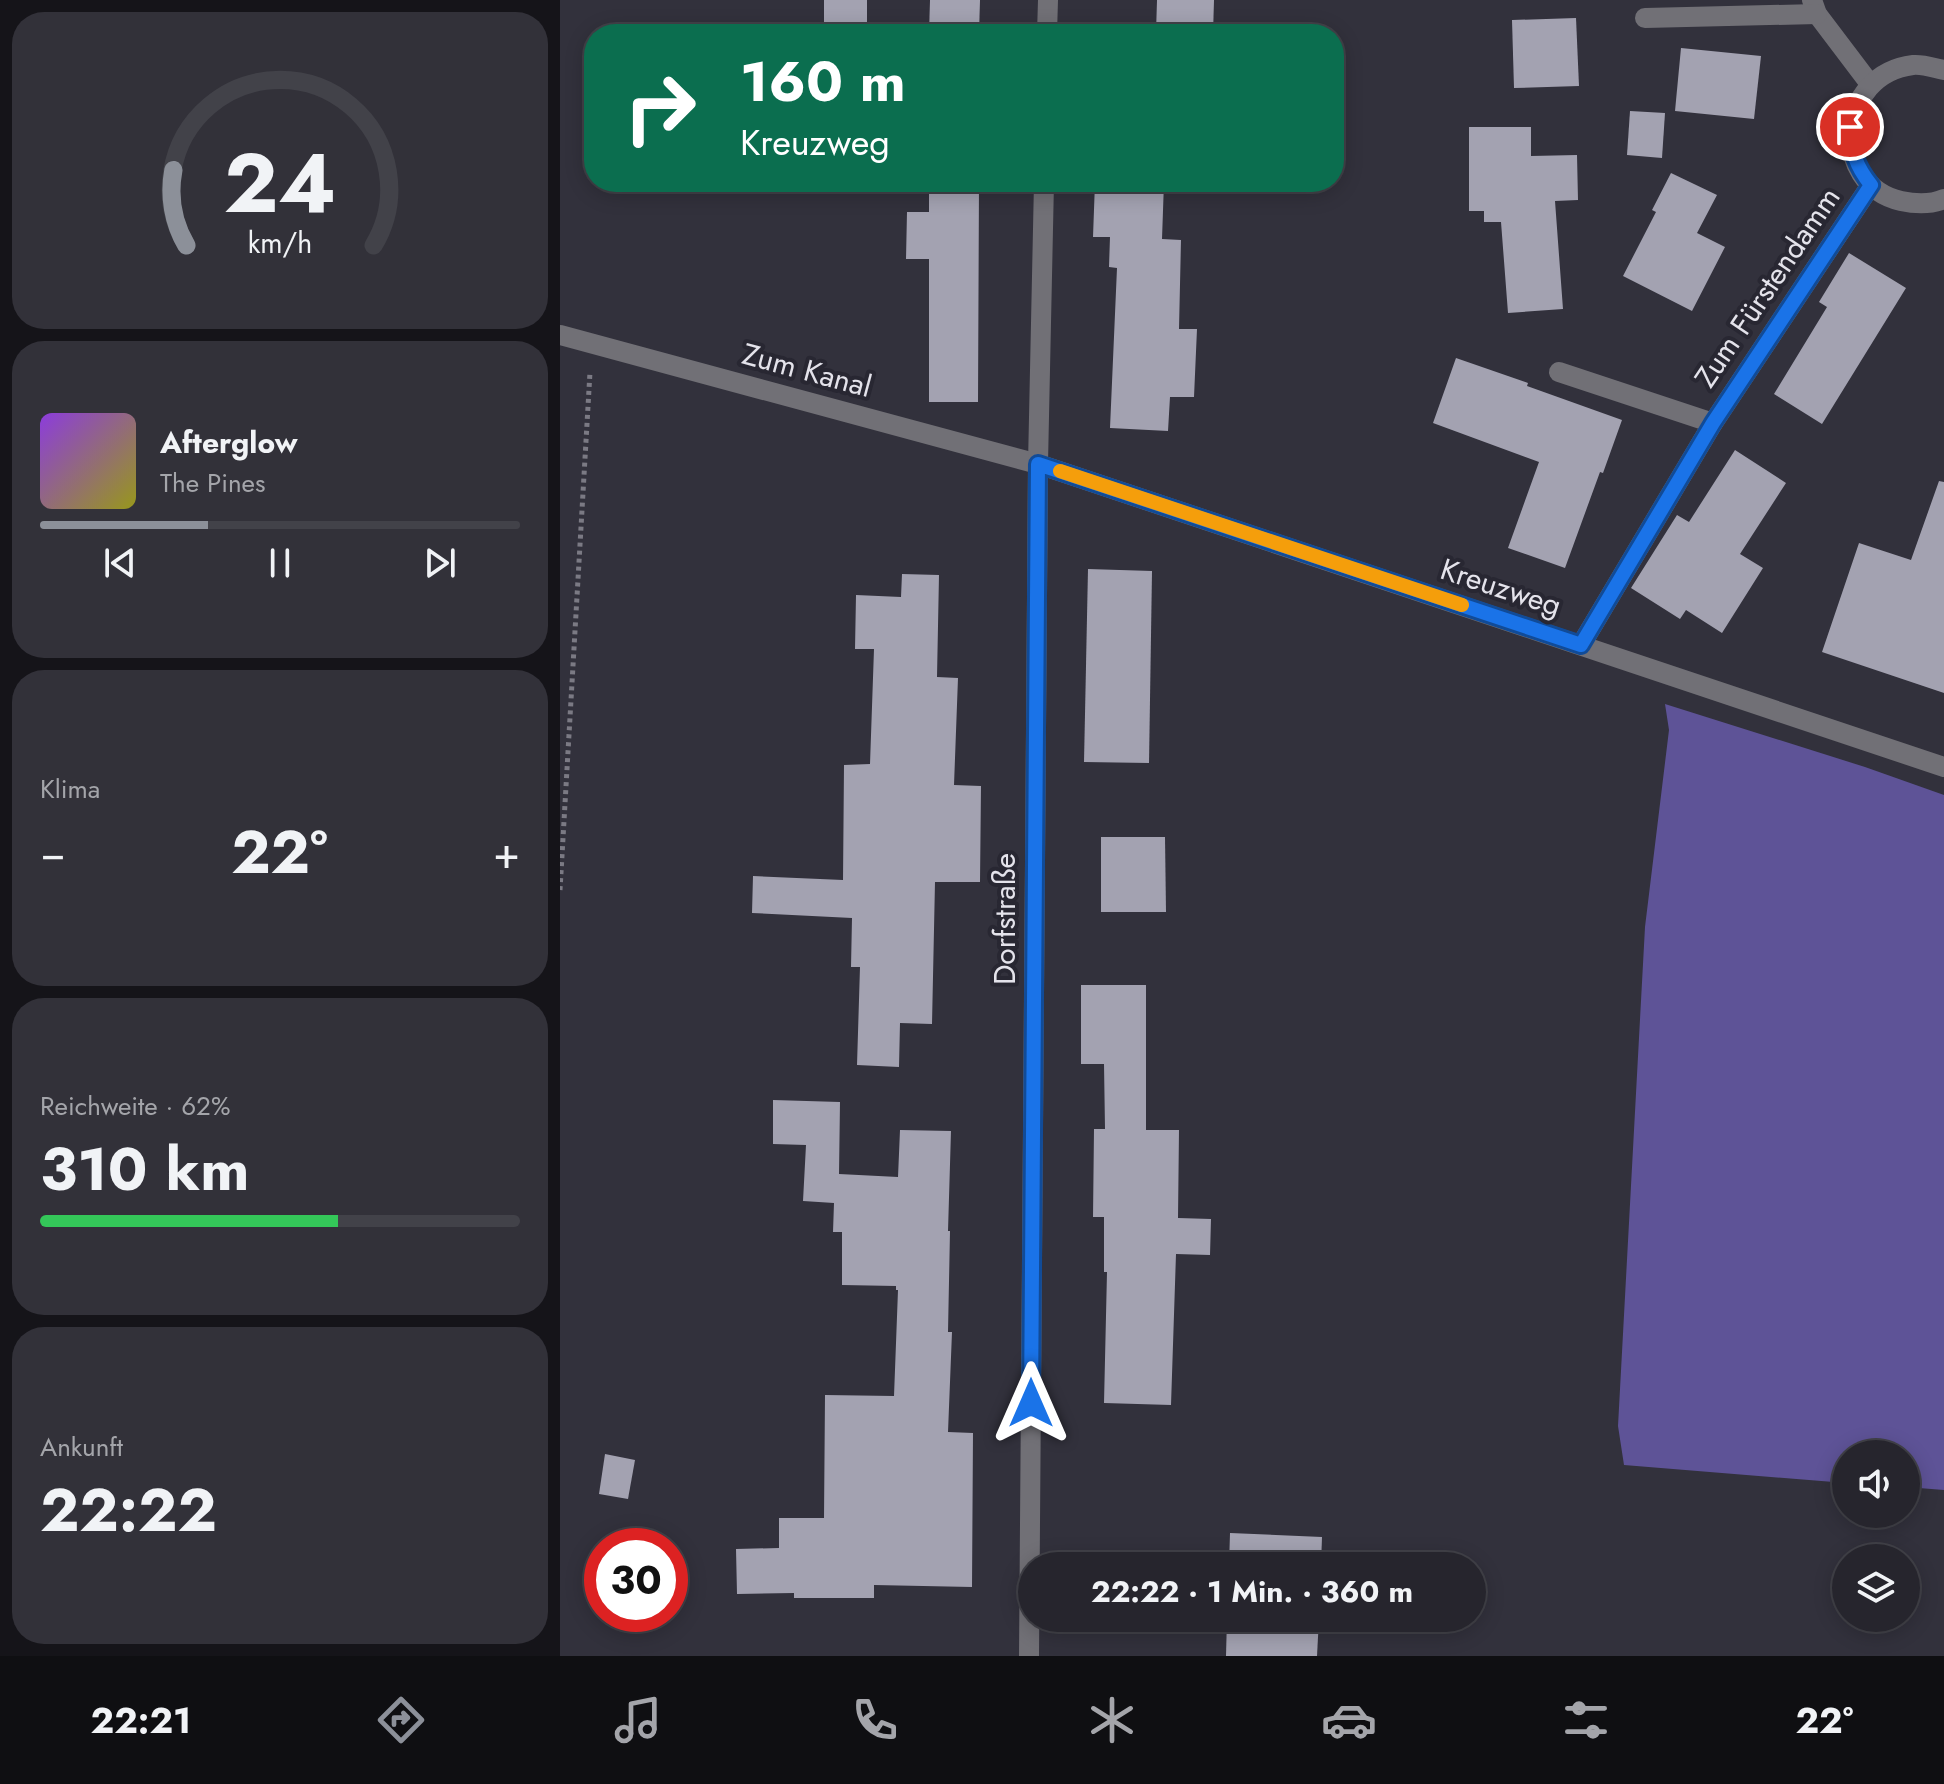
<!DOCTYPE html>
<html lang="de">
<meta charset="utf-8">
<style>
:root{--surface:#26252d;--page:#323139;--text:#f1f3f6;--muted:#a4a5aa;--line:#424249;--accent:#8c9099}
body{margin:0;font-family:Jost,sans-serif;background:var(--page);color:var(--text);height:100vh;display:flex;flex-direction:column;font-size:30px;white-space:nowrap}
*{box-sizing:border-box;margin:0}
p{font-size:26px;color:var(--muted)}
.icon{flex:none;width:44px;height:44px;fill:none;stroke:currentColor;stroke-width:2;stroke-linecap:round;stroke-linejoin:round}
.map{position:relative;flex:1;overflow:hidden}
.drawer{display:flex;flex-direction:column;gap:12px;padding:12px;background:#151419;width:560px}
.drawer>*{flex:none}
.banner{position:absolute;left:24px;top:24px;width:760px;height:168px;border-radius:32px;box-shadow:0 4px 20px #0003,0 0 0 2px var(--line);background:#0b6e4f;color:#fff;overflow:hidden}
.tools{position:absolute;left:1272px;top:1440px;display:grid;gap:16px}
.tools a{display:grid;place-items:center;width:88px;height:88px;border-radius:50%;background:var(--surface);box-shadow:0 4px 20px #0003,0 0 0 2px var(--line);font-size:40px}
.speed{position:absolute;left:24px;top:1528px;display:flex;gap:16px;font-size:40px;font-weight:700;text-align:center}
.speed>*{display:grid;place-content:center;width:104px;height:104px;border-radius:50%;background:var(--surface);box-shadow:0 4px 20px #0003,0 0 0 2px var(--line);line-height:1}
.speed .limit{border:12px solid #d22;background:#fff;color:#111}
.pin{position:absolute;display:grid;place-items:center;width:68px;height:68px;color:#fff;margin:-34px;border:4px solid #fff;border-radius:50%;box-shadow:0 2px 8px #0007}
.me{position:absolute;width:88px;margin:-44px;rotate:0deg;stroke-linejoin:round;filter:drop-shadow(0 0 6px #0008)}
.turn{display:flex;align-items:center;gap:28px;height:168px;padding:0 24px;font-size:36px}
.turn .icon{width:104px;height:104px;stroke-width:2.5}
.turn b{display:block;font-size:56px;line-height:68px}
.big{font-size:60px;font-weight:700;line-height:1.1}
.drawer .card{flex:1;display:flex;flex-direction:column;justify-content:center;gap:12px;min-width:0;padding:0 28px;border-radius:32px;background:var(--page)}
.drawer .dial{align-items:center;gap:0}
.dial svg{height:208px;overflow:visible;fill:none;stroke:var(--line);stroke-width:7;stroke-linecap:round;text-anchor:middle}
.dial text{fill:var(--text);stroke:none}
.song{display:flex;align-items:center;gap:24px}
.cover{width:96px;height:96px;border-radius:12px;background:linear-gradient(135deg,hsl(270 70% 55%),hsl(60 70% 35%))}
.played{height:8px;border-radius:4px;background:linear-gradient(90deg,var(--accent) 35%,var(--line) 35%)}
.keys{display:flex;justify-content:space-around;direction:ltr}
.heat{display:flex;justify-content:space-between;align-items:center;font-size:44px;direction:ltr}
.charge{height:12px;border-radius:6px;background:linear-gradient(90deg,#34c759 62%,var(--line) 0)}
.trip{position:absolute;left:458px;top:1552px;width:468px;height:80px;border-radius:40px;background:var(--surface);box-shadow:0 4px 20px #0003,0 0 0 2px var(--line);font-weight:700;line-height:80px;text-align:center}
.tabs{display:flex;height:128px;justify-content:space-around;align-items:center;background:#0f0f12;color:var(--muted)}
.tabs .icon{width:56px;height:56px}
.tabs .active{color:var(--accent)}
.tabs b{font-size:36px;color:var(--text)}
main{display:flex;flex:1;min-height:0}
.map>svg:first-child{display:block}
.forest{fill:#5e5397}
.building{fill:#a3a2b1}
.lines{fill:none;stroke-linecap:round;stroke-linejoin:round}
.path{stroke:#7b7a84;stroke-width:5;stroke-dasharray:4 4;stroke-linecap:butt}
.minor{stroke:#717076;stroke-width:20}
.route-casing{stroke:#114b97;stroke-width:20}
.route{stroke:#1a73e8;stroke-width:14}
.slow{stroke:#f59e0b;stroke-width:14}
.labels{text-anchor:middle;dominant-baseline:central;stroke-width:8;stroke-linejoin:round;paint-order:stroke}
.street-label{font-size:30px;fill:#e4e3eb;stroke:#282732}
</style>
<main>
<section class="drawer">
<div class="card dial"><svg viewBox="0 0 100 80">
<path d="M14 69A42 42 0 1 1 86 69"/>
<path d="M14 69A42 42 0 0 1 9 40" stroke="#8c9099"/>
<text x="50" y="56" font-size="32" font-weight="700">24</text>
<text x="50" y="72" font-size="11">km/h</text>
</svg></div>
<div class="card">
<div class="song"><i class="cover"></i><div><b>Afterglow</b><p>The Pines</p></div></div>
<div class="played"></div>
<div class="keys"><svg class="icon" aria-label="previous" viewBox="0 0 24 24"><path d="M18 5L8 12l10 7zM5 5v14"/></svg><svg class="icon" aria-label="pause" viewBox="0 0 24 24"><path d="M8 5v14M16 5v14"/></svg><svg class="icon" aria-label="next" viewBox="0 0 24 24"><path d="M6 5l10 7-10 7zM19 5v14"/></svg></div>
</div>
<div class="card"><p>Klima</p>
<div class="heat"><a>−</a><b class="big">22°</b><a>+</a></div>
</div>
<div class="card"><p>Reichweite · 62%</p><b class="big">310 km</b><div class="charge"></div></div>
<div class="card"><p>Ankunft</p><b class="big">22:22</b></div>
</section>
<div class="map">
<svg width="1384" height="1656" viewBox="0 0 1384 1656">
<rect width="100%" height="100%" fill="#32313c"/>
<path class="forest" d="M 1105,704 L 1305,767 L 1384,795 L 1384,1490 L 1346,1487 L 1346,1454 L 1286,1454 L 1286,1483 L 1064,1465 L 1058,1426 L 1085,927 L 1109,730 Z"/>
<g class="building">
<rect x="264" y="0" width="43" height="34"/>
<path d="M 370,0 L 420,0 L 419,34 L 369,34 Z"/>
<path d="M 597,0 L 654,0 L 653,34 L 596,33 Z"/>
<path d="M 1016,18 L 1019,86 L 954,88 L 952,20 Z"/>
<path d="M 1121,48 L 1201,56 L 1194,119 L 1115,111 Z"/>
<path d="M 1070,111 L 1105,113 L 1102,158 L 1067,155 Z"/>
<path d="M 909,127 L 971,127 L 971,156 L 1017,155 L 1018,200 L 995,201 L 1003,309 L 948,313 L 941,222 L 924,222 L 924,211 L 909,211 Z"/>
<path d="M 1111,173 L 1157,195 L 1137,233 L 1165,247 L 1132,311 L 1063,276 L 1096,212 L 1092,210 Z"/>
<path d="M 369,182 L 419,182 L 418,402 L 369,402 L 369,259 L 346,259 L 347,212 L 369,212 Z"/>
<path d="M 535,182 L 604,182 L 602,239 L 621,240 L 619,329 L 637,329 L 634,397 L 610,397 L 608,431 L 550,428 L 557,268 L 549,267 L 550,237 L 533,237 Z"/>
<path d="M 1289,253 L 1346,288 L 1262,424 L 1214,394 L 1267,307 L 1259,302 Z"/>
<path d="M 896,358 L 968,383 L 967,386 L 1062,420 L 1043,473 L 1040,472 L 1005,568 L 948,548 L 979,462 L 873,423 Z"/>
<path d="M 1175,450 L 1226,483 L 1180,554 L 1203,568 L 1162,633 L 1126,610 L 1120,619 L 1071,588 L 1117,515 L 1129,522 Z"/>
<path d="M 1379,481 L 1384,482 L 1384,693 L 1262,652 L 1299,543 L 1351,560 Z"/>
<path d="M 528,569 L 592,571 L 589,763 L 524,762 Z"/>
<path d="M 342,574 L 379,575 L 377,677 L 398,678 L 394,785 L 421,786 L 420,882 L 375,882 L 372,1024 L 340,1023 L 339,1067 L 297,1065 L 300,967 L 291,967 L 292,918 L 192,913 L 193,876 L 283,880 L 284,765 L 310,764 L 314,649 L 295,649 L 296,595 L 341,597 Z"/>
<path d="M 541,837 L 605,837 L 606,912 L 541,912 Z"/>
<path d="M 521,985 L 586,985 L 586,1130 L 619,1130 L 618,1218 L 651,1219 L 650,1255 L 616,1254 L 611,1405 L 544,1403 L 547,1272 L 544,1272 L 544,1217 L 533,1217 L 534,1129 L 545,1129 L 544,1064 L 521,1064 Z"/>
<path d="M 213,1100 L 280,1102 L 279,1174 L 338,1177 L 340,1130 L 391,1131 L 388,1231 L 390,1231 L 388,1332 L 392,1332 L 388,1432 L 413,1433 L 412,1587 L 314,1585 L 314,1598 L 234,1598 L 234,1593 L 177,1594 L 176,1549 L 219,1548 L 219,1518 L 264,1518 L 265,1395 L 334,1396 L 338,1290 L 336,1290 L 336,1286 L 282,1285 L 282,1232 L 273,1232 L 274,1203 L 243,1201 L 246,1145 L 213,1144 Z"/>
<path d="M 45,1454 L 75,1460 L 68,1499 L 39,1494 Z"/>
<path d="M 670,1533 L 762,1537 L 761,1566 L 669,1566 Z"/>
<path d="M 667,1618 L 759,1618 L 757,1656 L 666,1656 Z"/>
</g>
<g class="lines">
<path class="path" d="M 0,890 L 30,372"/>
<g class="minor">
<path d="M 1252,0 L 1257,14 L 1310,84"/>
<path d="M 1085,18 L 1257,14"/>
<path d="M 487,34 L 488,0"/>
<path d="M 1384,70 C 1374,68 1363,64 1353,65 C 1277,74 1268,184 1341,201 C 1355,204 1370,205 1384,199"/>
<path d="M 0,335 L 478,464 L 1384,767"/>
<path d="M 999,372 L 1153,423"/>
<path d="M 1021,645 L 1153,423 L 1311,185"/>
<path d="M 469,1656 L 478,464 L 484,182"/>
</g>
</g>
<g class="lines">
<g class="route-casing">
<path id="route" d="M 471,1403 L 478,464 L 1021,645 L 1153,423 L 1311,185 C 1295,165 1292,152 1290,127"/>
</g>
<use href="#route" class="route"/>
<path class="slow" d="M 500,471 L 902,605"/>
</g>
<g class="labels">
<g class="street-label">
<text transform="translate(1207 287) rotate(-56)">Zum Fürstendamm</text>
<text transform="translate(247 370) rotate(15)">Zum Kanal</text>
<text transform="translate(941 587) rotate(18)">Kreuzweg</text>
<text transform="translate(444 919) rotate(-90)">Dorfstraße</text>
</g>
</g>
</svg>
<div class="tools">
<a><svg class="icon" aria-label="sound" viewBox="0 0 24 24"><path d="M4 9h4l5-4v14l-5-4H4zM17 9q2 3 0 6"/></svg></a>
<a><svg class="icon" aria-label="layers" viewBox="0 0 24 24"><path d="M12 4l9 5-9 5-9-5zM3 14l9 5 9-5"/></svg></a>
</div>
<div class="speed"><div class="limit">30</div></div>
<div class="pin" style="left:1290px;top:127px;background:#d93025"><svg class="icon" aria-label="arrive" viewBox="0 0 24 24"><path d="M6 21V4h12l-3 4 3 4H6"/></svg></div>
<svg class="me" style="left:471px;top:1403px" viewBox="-20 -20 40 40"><path d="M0-17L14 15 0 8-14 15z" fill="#1a73e8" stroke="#fff" stroke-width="4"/></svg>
<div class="trip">22:22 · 1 Min. · 360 m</div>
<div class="banner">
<div class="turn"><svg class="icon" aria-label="right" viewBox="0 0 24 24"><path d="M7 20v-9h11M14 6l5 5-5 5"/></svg><div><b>160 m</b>Kreuzweg</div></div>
</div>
</div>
</main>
<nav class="tabs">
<b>22:21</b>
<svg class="icon active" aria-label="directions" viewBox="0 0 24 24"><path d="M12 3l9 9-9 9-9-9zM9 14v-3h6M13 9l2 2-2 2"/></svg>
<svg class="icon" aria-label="music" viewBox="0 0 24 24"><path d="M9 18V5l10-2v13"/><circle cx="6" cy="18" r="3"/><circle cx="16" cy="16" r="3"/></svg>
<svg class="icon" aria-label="phone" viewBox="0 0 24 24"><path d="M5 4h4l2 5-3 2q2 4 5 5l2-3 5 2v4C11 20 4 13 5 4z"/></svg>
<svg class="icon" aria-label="climate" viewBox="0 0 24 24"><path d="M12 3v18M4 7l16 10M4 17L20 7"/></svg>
<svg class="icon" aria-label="car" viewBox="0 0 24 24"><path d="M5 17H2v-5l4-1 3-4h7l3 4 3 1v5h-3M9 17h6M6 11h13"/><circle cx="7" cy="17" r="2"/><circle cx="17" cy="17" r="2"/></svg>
<svg class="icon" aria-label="filters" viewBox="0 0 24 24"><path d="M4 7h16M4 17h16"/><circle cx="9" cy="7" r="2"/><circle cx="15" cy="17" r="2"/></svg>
<b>22°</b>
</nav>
